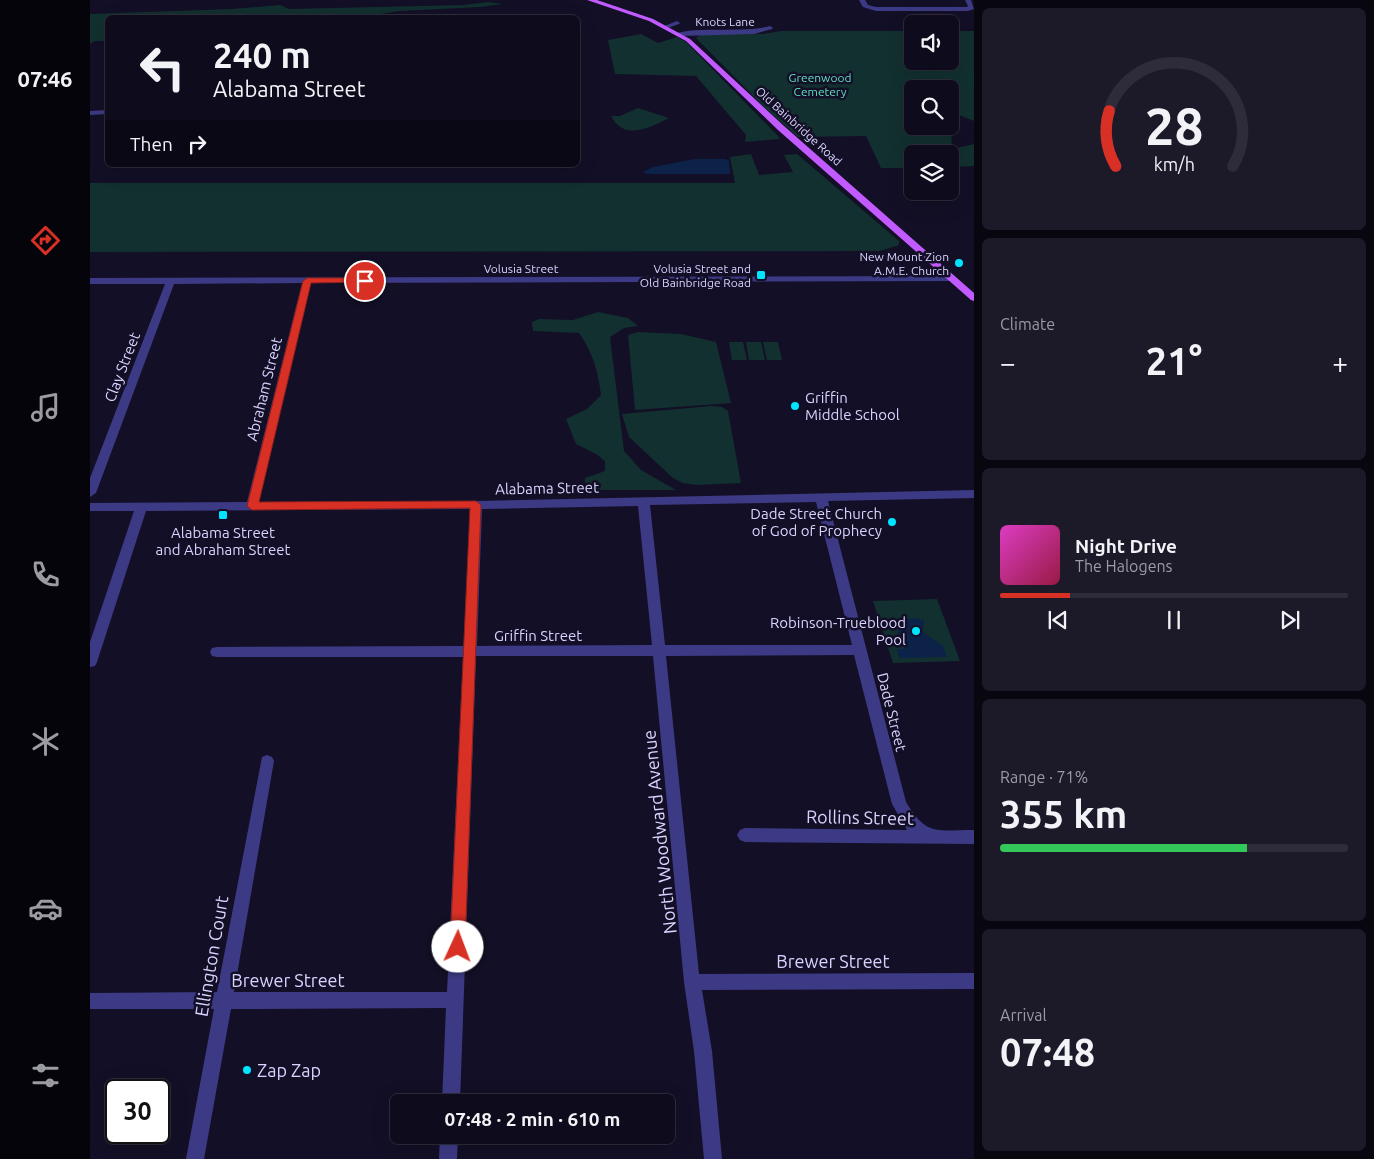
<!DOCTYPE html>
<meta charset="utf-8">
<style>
:root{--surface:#0e0b1c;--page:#1c1929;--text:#f1f3f6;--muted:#9b9ba3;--line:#2e2b3b;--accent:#d93025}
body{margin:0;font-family:Ubuntu,sans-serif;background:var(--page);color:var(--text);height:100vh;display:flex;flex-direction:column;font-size:19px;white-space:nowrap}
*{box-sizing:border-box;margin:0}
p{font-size:16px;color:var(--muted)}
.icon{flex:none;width:28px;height:28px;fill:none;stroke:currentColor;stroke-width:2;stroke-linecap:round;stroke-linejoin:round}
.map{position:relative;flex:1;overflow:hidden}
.sheet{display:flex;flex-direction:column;gap:8px;padding:8px;background:#08060f;width:400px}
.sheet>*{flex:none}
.hud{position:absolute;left:15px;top:15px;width:475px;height:152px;border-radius:8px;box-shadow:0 5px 20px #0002,0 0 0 1px var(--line);background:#0e0b1c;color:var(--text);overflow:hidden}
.controls{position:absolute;left:814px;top:15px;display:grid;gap:10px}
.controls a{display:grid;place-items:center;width:55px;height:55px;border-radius:8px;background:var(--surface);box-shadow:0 5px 20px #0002,0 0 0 1px var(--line);font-size:25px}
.speed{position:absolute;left:15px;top:1079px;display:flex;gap:10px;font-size:25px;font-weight:700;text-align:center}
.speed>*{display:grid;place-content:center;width:65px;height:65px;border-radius:50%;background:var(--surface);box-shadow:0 5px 20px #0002,0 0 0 1px var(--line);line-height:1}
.speed .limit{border:2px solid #111;border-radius:8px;background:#fff;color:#111}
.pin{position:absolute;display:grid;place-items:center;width:42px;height:42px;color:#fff;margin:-21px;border:2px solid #fff;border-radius:50%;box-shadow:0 1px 5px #0007}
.me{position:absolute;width:55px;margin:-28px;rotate:2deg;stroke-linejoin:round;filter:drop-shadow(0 0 4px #0008)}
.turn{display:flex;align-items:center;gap:18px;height:105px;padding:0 25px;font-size:22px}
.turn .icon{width:65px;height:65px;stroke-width:2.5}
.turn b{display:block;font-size:35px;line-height:42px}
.then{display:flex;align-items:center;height:48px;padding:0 25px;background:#0003;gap:10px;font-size:19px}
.big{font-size:38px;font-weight:700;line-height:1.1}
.sheet .widget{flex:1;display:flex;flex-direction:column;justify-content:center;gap:8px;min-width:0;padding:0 18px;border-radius:8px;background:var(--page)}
.sheet .dial{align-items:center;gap:0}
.dial svg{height:130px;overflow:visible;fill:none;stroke:var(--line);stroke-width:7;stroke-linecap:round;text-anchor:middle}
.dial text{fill:var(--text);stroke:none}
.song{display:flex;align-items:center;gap:15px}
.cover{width:60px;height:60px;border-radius:8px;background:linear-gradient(135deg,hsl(310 70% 55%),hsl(340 70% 35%))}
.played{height:5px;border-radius:2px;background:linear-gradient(90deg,var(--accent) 20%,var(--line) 20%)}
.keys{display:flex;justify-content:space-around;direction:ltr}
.heat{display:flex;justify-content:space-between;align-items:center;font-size:28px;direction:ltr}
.charge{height:8px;border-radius:4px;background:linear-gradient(90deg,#34c759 71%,var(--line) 0)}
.trip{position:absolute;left:300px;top:1094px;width:285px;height:50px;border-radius:8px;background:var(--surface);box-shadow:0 5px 20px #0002,0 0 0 1px var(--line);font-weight:700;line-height:50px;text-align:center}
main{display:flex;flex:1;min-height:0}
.tab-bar{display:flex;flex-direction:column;width:90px;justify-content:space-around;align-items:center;background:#06040b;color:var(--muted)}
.tab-bar .icon{width:35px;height:35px}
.tab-bar .active{color:var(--accent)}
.tab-bar b{font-size:22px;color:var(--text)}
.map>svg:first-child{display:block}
.green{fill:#12302f;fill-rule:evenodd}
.water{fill:#0c2248}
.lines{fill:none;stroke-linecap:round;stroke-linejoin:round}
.minor{fill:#3d3a85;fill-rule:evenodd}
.major{fill:#c25bff;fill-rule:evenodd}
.route{fill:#d93025;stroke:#8d1f18}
.poi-dot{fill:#00e5ff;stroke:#130f26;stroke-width:2}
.labels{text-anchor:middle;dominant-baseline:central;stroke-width:5;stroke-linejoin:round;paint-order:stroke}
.far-street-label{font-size:12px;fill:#d9d4ff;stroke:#130f26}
.far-park-label{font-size:12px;fill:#5fe0c0;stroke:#130f26}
.far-poi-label{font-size:12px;fill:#d9d4ff;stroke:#130f26;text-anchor:end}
.street-label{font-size:15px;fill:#d9d4ff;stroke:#130f26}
.poi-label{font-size:15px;fill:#d9d4ff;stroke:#130f26;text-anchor:end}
.near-street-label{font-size:18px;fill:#d9d4ff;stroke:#130f26}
.near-poi-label{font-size:18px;fill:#d9d4ff;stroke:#130f26;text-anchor:start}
</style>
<main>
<nav class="tab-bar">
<b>07:46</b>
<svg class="icon active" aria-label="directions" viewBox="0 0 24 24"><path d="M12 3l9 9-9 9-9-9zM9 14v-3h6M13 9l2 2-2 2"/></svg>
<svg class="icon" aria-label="music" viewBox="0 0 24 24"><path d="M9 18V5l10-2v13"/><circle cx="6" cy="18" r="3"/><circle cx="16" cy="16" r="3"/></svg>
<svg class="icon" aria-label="phone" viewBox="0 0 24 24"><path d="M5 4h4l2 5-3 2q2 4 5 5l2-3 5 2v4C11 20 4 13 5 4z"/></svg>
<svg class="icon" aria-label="climate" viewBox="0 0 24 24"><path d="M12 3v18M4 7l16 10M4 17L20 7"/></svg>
<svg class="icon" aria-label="car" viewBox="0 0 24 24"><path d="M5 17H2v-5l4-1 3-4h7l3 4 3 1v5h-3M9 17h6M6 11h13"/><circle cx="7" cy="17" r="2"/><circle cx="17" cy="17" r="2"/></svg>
<svg class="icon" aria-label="filters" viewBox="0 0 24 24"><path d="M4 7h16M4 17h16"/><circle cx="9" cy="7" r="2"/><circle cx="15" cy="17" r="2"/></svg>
</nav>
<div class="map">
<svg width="884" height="1159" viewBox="0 0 884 1159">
<rect width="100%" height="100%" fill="#130f26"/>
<g class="green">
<path d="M 398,2 L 413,4 L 390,7 L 309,11 L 266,18 L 18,18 L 17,41 L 5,41 L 0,44 L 0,14 L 142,9 L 190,5 L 199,9 L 373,5 Z"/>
<path d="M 691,31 L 822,31 L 822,61 L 860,61 L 860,31 L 884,31 L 884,121 L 869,115 L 861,121 L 862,153 L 867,148 L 884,144 L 884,166 L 862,167 L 860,166 L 860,154 L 822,154 L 822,168 L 791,168 L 776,136 L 708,137 L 676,109 L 606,38 L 612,34 L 673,34 ZM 822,89 L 860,89 L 860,126 L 822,126 Z"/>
<path d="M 551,34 L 568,43 L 587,37 L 596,42 L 689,137 L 689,139 L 655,142 L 656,135 L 606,76 L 525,74 L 518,40 Z"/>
<path d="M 548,108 L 579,118 C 561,127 534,142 521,116 L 530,116 Z"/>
<path d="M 661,154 L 669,175 L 703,172 L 694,155 L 707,154 L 809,241 L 809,245 L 790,251 L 0,252 L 0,183 L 645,183 L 640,157 Z"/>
<path d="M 508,312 L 538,318 L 548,326 L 534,328 L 520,337 L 534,451 L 551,470 L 586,490 L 507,490 L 495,485 L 495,478 L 515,471 L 515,461 L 506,454 L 486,444 L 476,419 L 497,409 L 511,395 C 508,372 503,352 489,333 L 443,331 L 442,322 L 449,319 L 483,320 Z"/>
<path d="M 548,332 L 591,334 L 626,342 L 641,403 L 545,410 L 538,335 Z"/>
<path d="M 639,342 L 653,342 L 657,360 L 642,360 Z"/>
<path d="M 656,342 L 671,342 L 675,360 L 659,360 Z"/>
<path d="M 673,342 L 688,342 L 692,360 L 677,360 Z"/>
<path d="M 621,406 L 632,407 L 638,411 L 651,483 L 607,485 L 593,483 L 583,478 L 539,437 L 532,414 Z"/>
<path d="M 847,599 L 870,661 L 803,663 L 783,601 Z"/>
</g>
<g class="water">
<path d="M 605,159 L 636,159 L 639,161 L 640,174 L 557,174 L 553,172 L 563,167 Z"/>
<path d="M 823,618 L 834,620 L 833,632 L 853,646 L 857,657 L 809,658 L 807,649 L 813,649 L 817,646 L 815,641 L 808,636 L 807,627 L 816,620 Z"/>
</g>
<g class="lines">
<g class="minor">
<path d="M 769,0 L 775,0 L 778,5 L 786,7 L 877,7 L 878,6 L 875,0 L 881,0 L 884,9 L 878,11 L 786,11 L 773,7 Z"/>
<path d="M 587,21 L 590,23 L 589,24 L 575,29 L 572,27 Z"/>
<path d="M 680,26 L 683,28 L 682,29 L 664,34 L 589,36 L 586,34 C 598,26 657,33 680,26 Z"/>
<path d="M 18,110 L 18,114 L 0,115 L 0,111 Z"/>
<path d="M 863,276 L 866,277 L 866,281 L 221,283 L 169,502 L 386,501 L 884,490 L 884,498 L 738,501 L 816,802 C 837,837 847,830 884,830 L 884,844 L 655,842 L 650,840 L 647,835 L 650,830 L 655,828 L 817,830 L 802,804 L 764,655 L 576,656 L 609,974 L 884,973 L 884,989 L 612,990 L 622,1051 L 632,1159 L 614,1159 L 604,1051 L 594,982 L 563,656 L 386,656 L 370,1102 L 352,1102 L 356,1008 L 141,1009 L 114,1159 L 96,1159 L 124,1009 L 0,1009 L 0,993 L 127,992 L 172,757 L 177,755 L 182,757 L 184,761 L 144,992 L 357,992 L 373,657 L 127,657 L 122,656 L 120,652 L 122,648 L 127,647 L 374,646 L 380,509 L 56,511 L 7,662 L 5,666 L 0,667 L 0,642 L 44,511 L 0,511 L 0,503 L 157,502 L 212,283 L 84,284 L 6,493 L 0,497 L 0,478 L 75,284 L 0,284 L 0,278 ZM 726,502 L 762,645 L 575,645 L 560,505 ZM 548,506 L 562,645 L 387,646 L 392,509 Z"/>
<path d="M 350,1135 L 368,1135 L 367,1159 L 349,1159 Z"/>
</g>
<path class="major" d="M 497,0 L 507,0 L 563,19 L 600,39 L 694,126 L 884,293 L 884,301 L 881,300 L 688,130 L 596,41 L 559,21 Z"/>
</g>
<path class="route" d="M 275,278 L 278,279 L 278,282 L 221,283 L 169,502 L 386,501 L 391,505 L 375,947 L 373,952 L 368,954 L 362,952 L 360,947 L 380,508 L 162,510 L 157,506 L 213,281 L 217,278 Z"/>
<g class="poi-dot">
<circle cx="869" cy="263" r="5"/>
<rect x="666" y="270" width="10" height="10" rx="2.5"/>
<circle cx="705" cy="406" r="5"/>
<rect x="128" y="510" width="10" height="10" rx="2.5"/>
<circle cx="802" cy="522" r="5"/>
<circle cx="826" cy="631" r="5"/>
<circle cx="157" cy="1070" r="5"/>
</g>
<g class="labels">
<g class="far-street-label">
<text x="635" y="21">Knots Lane</text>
<text transform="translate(709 126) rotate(42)">Old Bainbridge Road</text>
<text x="431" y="268">Volusia Street</text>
</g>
<g class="far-park-label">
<text x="730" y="77">Greenwood<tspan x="730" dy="14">Cemetery</tspan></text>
</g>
<g class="far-poi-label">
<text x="859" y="256">New Mount Zion<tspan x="859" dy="14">A.M.E. Church</tspan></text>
<text x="661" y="268">Volusia Street and<tspan x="661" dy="14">Old Bainbridge Road</tspan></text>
</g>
<g class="street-label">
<text transform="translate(32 367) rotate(-69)">Clay Street</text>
<text transform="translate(174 389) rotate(-76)">Abraham Street</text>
<text transform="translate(457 488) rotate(-1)">Alabama Street</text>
<text x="448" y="635">Griffin Street</text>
<text transform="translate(802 712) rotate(76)">Dade Street</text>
</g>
<g class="poi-label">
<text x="715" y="397" text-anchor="start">Griffin<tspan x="715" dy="17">Middle School</tspan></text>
<text x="792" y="513">Dade Street Church<tspan x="792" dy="17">of God of Prophecy</tspan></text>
<text x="133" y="532" text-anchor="middle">Alabama Street<tspan x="133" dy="17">and Abraham Street</tspan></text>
<text x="816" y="622">Robinson-Trueblood<tspan x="816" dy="17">Pool</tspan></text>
</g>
<g class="near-street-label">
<text transform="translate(770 817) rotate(1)">Rollins Street</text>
<text transform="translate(569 832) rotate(-96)">North Woodward Avenue</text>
<text transform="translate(121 956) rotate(-80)">Ellington Court</text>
<text x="743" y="961">Brewer Street</text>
<text x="198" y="980">Brewer Street</text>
</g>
<g class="near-poi-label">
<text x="167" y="1070">Zap Zap</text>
</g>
</g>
</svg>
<div class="controls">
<a><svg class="icon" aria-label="sound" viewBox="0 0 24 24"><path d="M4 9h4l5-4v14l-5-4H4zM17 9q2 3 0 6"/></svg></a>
<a><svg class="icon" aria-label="search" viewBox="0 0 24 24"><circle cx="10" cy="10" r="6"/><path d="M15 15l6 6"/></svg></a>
<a><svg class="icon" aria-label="layers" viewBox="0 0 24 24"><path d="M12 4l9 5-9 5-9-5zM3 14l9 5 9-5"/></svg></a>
</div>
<div class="speed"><div class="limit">30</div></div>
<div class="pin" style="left:275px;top:281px;background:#d93025"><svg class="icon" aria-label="arrive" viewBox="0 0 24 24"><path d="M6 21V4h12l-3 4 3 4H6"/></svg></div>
<svg class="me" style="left:368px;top:947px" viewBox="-20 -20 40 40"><circle r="19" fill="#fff"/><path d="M0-13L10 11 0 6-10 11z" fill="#d93025"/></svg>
<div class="trip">07:48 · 2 min · 610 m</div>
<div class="hud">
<div class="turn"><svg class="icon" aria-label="left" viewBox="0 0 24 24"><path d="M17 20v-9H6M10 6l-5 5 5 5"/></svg><div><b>240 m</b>Alabama Street</div></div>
<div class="then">Then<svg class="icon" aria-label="right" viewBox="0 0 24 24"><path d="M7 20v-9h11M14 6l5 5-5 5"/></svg></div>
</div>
</div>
<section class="sheet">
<div class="widget dial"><svg viewBox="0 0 100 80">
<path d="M14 69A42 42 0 1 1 86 69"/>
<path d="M14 69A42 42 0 0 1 10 35" stroke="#d93025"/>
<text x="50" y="56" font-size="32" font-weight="700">28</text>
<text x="50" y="72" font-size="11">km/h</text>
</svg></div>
<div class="widget"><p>Climate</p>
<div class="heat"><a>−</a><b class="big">21°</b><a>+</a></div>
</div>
<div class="widget">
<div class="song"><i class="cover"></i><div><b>Night Drive</b><p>The Halogens</p></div></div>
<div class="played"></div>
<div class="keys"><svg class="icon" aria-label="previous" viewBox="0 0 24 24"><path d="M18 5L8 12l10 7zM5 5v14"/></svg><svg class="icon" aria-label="pause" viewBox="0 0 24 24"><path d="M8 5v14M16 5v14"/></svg><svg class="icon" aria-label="next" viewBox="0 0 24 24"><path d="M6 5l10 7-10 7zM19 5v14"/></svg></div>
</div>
<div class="widget"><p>Range · 71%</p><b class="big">355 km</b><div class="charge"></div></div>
<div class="widget"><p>Arrival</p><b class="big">07:48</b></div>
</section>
</main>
